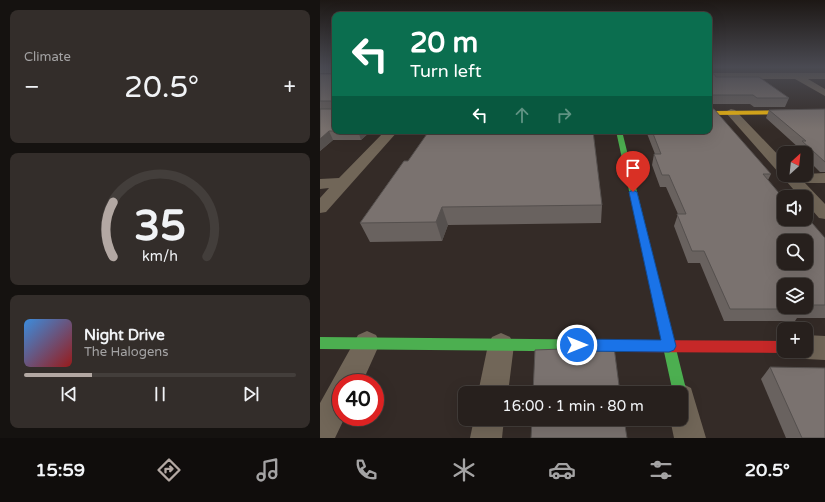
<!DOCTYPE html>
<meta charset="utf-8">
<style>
:root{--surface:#27201d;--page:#332d2a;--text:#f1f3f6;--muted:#a4a3a4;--line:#433e3b;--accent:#b3a8a3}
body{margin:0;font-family:"Varela Round",sans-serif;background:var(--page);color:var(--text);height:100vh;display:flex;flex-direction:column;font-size:15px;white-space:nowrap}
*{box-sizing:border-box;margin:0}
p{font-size:13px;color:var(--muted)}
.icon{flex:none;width:22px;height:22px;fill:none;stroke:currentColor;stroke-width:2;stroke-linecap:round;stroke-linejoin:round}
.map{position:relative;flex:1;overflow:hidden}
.sheet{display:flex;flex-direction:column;gap:10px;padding:10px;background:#151210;width:320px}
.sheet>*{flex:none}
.guide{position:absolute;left:12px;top:12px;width:380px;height:122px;border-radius:8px;box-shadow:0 4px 16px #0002,0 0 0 1px var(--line);background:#0b6e4f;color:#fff;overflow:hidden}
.needle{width:26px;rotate:27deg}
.tools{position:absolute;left:457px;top:146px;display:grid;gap:8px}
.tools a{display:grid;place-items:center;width:36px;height:36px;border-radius:8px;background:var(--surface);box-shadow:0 4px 16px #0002,0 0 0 1px var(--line);font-size:20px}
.speed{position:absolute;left:12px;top:374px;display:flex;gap:8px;font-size:20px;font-weight:700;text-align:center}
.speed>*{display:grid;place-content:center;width:52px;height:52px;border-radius:50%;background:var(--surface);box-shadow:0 4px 16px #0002,0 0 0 1px var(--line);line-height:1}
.speed .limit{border:6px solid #d22;background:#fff;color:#111}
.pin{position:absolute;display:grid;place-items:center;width:34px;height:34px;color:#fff;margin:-41px -17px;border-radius:50% 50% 50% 0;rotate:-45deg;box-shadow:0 0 4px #0007}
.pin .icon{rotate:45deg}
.me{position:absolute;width:44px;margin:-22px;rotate:90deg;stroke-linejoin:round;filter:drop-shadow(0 0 3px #0008)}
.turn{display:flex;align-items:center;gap:14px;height:84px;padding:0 12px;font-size:18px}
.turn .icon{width:52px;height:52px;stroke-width:2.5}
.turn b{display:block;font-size:28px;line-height:34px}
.lanes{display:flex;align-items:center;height:38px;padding:0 12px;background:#0003;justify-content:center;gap:20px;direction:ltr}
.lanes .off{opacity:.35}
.big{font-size:30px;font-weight:600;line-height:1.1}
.sheet .card{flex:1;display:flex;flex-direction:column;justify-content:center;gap:6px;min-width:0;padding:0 14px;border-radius:8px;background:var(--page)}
.sheet .dial{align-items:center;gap:0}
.dial svg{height:104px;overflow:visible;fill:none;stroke:var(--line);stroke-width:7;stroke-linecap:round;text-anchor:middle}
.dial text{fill:var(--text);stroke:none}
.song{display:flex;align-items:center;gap:12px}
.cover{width:48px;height:48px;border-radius:6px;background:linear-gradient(135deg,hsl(210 70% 55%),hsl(0 70% 35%))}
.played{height:4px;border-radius:2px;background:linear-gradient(90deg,var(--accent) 25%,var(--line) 25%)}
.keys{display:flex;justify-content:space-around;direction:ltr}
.heat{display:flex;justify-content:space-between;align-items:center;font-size:22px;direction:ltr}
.trip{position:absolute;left:138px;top:386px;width:230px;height:40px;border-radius:8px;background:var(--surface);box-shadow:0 4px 16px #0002,0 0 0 1px var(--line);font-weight:600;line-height:40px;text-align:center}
.tabs{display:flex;height:64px;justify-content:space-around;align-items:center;background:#100d0c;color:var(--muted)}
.tabs .icon{width:28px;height:28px}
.tabs .current{color:var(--accent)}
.tabs b{font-size:18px;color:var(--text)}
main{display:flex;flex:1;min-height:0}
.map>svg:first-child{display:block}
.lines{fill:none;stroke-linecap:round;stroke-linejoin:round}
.street{fill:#716658;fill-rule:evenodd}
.fast{fill:#4caf50;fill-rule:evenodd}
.slow{fill:#ffc107;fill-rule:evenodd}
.jam{fill:#c62828;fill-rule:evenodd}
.wall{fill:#69625f;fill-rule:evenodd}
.shaded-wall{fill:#55504e}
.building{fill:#7a726f;stroke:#55504e;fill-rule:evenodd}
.route{fill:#1a73e8;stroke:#114b97}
</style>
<main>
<section class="sheet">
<div class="card"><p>Climate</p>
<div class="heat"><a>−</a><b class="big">20.5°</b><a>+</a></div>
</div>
<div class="card dial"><svg viewBox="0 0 100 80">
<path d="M14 69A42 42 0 1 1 86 69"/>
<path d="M14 69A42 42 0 0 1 14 27" stroke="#b3a8a3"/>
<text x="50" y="56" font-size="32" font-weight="700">35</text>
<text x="50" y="72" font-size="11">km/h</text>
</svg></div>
<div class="card">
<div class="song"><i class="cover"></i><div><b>Night Drive</b><p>The Halogens</p></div></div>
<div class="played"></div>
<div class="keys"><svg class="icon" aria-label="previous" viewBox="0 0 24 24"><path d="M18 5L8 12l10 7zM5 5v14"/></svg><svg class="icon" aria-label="pause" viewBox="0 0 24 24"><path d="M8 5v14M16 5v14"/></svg><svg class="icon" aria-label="next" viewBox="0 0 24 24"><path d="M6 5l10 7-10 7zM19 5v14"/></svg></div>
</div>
</section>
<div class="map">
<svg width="505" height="438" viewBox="0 0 505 438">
<rect width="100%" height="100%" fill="#342b27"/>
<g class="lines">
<g class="street">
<path d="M 389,73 L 505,73 L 505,79 L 488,79 L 505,89 L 505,96 L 475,79 L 389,79 Z"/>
<path d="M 411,109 L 415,110 L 464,161 L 464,175 L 505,173 L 505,183 L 485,183 L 505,204 L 505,219 L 499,218 L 486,203 L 486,197 L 480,197 L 467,182 L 462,174 L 459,173 L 407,114 L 405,112 Z"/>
<path d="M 65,131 L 78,131 L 6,212 L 0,213 L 0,198 L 9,188 L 0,189 L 0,179 L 19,178 Z"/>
<path d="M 47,331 L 56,335 L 60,343 L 42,383 L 21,383 L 21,417 L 25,417 L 15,438 L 0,438 L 0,403 L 38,335 Z"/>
<path d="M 181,333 L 190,337 L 194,345 L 188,393 L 158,393 L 168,345 L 172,337 Z"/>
<path d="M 486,335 L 505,336 L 505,360 L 486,359 L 477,356 L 475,351 L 486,351 Z"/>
<path d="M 361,383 L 371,388 L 386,438 L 354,438 L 350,419 L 361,419 L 361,393 L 348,393 L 351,388 Z"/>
<path d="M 154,419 L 184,419 L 182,438 L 150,438 Z"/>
</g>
<g class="fast">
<path d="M 296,131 L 302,131 L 367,393 L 365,398 L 361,400 L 361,393 L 353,393 Z"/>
<path d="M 0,337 L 305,340 L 310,342 L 312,346 L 310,350 L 305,352 L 0,349 Z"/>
</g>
<path class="slow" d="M 505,110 L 505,114 L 389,115 L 389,111 Z"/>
<path class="jam" d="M 305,340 L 464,341 L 464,351 L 469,351 L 464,353 L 305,352 L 300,350 L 298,346 L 300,342 Z"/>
</g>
<g class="wall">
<path d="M 0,67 L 15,67 L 15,131 L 51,131 L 41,140 L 13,140 L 0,151 L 0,74 L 13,74 L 13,73 L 0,73 Z"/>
<path d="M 389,74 L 469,98 L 465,107 L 434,107 L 430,104 L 389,104 L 390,109 L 451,174 L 448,180 L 464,219 L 505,238 L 505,318 L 477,318 L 475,321 L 404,321 L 380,263 L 368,263 L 354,226 L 358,214 L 346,187 L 340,187 L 332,165 L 334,154 L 335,154 L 326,131 L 389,131 ZM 486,285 L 486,307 L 464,307 Z"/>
<path d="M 505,109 L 505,172 L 500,172 L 486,158 L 486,153 L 480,153 L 478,150 L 479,148 L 446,118 L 449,110 Z"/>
<path d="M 84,161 L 282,205 L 281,223 L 128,225 L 122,241 L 50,242 L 40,223 Z"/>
<path d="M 450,367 L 505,438 L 466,438 L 441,379 Z"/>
</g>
<g class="shaded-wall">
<path d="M 9,131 L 13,140 L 0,151 L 0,139 Z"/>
<path d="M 38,131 L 51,131 L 41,140 Z"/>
<path d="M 122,207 L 128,225 L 122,241 L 116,222 Z"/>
</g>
<g class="building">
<path d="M 13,67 L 15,67 L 15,131 L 38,131 L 9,131 L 0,139 L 0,109 L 12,109 L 13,101 L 0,101 L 0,74 L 13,74 Z"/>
<path d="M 389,74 L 394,74 L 396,77 L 439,77 L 469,98 L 437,98 L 433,95 L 389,95 Z"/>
<path d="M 389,103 L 390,104 L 390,109 L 394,109 L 451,174 L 443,174 L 464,199 L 464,219 L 486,219 L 486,216 L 505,238 L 505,305 L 486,305 L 486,285 L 464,285 L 464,307 L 482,307 L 483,309 L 410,309 L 384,251 L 372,251 L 357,214 L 366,214 L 349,175 L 342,175 L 334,154 L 341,154 L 332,131 L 389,131 ZM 464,241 L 486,241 L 486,263 L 464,263 Z"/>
<path d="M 505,109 L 505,162 L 482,141 L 486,141 L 449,110 Z"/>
<path d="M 109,131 L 273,131 L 282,205 L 122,207 L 116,222 L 40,223 L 84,161 L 88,161 Z"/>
<path d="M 294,347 L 300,393 L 213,393 L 215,350 Z"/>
<path d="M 450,367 L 505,368 L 505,438 L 482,438 Z"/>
<path d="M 212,419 L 304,419 L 307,438 L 211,438 Z"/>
</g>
<linearGradient id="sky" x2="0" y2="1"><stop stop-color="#1d1815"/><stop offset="0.52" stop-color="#4a4a52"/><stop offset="1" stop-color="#4a4a52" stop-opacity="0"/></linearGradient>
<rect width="505" height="129" fill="url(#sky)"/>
<path class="route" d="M 313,190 L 317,192 L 356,346 L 354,350 L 349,352 L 257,351 L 253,350 L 251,345 L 253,341 L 257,339 L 341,340 L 309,192 Z"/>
</svg>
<div class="tools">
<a><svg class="needle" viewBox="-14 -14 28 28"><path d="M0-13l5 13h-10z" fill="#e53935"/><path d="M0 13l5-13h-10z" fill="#a4a3a4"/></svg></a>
<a><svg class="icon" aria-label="sound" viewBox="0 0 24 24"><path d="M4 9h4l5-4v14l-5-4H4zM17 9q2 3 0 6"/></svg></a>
<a><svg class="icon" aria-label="search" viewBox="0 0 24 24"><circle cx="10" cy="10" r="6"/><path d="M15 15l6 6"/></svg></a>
<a><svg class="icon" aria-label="layers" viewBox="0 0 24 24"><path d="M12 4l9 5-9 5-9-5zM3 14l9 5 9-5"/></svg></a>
<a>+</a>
</div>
<div class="speed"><div class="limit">40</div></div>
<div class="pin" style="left:313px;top:192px;background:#d93025"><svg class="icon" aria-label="arrive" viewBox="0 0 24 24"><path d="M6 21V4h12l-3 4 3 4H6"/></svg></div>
<svg class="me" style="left:257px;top:345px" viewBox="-20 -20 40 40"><circle r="17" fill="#1a73e8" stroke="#fff" stroke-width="3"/><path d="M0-11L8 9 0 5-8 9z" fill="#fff"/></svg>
<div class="trip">16:00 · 1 min · 80 m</div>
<div class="guide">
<div class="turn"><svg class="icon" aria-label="left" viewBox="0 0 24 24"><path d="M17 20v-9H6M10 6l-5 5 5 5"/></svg><div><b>20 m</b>Turn left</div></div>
<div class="lanes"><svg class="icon" aria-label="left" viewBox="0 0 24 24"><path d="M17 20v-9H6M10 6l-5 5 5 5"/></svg><svg class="icon off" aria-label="ahead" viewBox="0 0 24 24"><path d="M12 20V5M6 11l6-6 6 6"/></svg><svg class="icon off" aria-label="right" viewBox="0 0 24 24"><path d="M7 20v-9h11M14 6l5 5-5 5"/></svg></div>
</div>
</div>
</main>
<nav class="tabs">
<b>15:59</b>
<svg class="icon current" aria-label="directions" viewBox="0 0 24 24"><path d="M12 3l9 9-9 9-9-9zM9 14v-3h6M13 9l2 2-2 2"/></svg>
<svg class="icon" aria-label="music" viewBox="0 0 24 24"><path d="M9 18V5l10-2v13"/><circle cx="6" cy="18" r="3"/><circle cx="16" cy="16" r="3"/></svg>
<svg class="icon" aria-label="phone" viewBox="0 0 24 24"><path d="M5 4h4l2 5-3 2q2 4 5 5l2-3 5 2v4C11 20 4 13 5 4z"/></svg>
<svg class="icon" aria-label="climate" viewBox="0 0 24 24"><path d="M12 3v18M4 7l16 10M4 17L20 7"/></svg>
<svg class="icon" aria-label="car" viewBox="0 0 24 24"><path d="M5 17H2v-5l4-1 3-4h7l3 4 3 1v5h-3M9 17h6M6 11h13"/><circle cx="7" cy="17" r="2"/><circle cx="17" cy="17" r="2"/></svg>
<svg class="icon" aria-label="filters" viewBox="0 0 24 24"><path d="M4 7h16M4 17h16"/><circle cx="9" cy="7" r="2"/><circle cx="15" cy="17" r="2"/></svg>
<b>20.5°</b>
</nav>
